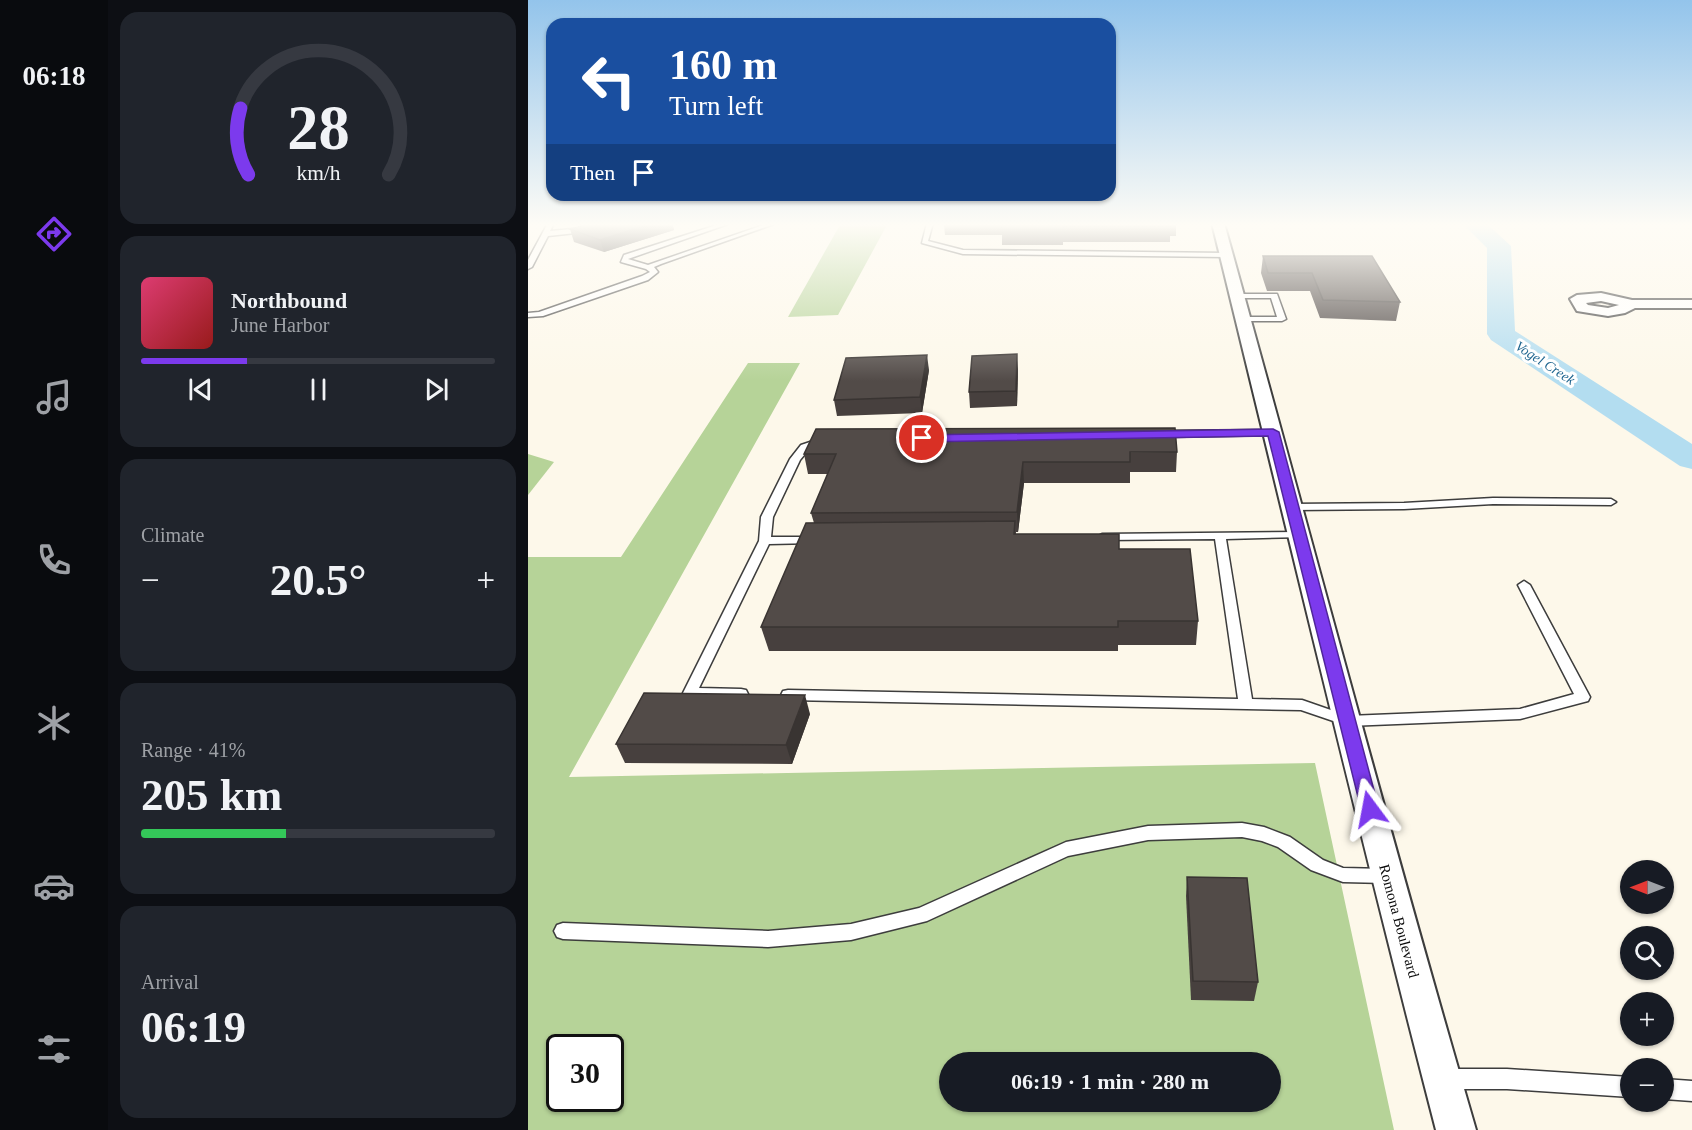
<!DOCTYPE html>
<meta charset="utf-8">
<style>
:root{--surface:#171b24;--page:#20242c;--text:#f1f3f6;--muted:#9ea1a6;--line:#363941;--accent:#7c3aed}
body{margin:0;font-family:Georgia,serif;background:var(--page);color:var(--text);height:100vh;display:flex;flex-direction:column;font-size:22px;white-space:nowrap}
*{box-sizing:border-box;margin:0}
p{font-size:20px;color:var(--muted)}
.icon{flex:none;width:33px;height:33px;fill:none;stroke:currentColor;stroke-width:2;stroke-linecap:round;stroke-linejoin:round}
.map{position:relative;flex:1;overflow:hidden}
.details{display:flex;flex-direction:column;gap:12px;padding:12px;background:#0d0f14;width:420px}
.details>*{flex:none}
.banner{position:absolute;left:18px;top:18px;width:570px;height:183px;border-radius:18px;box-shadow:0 2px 4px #0004;background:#1a4fa0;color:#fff;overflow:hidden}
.needle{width:39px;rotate:270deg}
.fabs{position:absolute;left:1092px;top:860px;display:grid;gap:12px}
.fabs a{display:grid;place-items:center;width:54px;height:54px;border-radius:50%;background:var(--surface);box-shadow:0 2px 4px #0004;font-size:30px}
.speed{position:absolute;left:18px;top:1034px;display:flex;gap:12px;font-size:30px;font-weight:700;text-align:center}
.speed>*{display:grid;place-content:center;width:78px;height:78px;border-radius:50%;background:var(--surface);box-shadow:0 2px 4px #0004;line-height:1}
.speed .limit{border:3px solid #111;border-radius:9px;background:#fff;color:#111}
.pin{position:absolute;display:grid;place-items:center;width:51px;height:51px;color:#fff;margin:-26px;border:3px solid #fff;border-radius:50%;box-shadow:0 2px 6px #0007}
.me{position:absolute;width:66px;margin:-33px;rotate:347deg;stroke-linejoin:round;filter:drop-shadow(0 0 4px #0008)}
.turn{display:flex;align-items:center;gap:21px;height:126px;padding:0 24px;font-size:27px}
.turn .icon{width:78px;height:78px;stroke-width:2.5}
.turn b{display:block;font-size:42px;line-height:51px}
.then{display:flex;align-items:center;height:57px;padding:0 24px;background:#0003;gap:12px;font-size:22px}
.big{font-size:45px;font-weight:600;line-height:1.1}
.details .widget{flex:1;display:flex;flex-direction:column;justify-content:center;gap:9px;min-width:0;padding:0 21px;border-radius:18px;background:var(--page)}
.details .dial{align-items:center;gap:0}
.dial svg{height:156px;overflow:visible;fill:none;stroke:var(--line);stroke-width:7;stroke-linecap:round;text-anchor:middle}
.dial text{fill:var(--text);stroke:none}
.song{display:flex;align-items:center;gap:18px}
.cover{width:72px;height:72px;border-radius:9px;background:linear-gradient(135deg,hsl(340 70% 55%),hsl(0 70% 35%))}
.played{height:6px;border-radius:3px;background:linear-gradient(90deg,var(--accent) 30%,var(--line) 30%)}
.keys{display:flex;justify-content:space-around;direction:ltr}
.heat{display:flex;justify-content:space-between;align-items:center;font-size:33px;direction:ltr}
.charge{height:9px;border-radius:4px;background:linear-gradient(90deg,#34c759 41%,var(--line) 0)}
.trip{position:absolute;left:411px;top:1052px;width:342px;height:60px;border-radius:30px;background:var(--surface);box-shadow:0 2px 4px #0004;font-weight:600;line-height:60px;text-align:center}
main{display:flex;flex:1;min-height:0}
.menu{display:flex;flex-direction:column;width:108px;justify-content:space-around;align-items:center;background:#090b0e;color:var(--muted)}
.menu .icon{width:42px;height:42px}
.menu .selected{color:var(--accent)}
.menu b{font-size:27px;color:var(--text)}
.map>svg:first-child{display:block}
.forest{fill:#b6d398;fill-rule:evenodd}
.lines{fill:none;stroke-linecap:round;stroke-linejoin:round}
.river{fill:#b3ddf0;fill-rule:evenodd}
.lane-casing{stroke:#3d3d3d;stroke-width:3}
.street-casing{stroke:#3d3d3d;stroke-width:4}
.lane{fill:#fff;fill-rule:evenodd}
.street{fill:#fff;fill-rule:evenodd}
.wall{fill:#47403e}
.shaded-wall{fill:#393432}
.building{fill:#524b48;stroke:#393432;stroke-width:1.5}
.route{fill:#7c3aed;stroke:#51269a;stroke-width:1.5}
.labels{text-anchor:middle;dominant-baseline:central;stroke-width:6;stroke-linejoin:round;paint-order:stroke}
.far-water-label{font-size:14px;font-style:italic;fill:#206690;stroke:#fff}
.street-label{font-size:15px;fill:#0a0a0a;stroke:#fff}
</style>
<main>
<nav class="menu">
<b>06:18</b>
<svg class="icon selected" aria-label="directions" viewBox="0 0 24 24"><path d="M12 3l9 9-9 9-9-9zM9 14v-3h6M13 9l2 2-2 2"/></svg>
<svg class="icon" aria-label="music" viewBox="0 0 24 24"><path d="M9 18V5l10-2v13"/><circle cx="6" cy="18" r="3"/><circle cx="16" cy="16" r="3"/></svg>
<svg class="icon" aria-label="phone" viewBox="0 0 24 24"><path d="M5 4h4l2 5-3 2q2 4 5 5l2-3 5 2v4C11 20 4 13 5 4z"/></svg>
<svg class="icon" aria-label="climate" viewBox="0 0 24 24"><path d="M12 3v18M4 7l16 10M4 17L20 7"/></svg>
<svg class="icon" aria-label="car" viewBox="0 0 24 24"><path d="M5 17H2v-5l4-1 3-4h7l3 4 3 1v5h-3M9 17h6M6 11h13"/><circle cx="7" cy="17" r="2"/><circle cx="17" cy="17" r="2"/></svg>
<svg class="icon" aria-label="filters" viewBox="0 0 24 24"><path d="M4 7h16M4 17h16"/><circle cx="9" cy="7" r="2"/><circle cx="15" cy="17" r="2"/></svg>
</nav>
<section class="details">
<div class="widget dial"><svg viewBox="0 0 100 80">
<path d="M14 69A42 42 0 1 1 86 69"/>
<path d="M14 69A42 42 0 0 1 10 35" stroke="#7c3aed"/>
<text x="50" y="56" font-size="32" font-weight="700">28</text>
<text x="50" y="72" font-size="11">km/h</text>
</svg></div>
<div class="widget">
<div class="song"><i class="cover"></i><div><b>Northbound</b><p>June Harbor</p></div></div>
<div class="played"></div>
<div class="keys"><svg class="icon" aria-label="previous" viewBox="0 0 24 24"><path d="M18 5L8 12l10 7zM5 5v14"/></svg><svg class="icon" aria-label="pause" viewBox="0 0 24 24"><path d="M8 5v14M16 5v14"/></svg><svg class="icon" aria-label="next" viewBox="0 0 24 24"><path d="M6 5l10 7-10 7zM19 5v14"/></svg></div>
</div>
<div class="widget"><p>Climate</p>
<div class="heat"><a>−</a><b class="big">20.5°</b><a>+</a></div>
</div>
<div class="widget"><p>Range · 41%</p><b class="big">205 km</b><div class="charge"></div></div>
<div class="widget"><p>Arrival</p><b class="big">06:19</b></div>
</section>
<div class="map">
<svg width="1164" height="1130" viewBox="0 0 1164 1130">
<rect width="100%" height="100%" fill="#fdf8ea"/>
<g class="forest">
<path d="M 313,223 L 360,223 L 310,315 L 260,317 Z"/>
<path d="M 220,363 L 272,363 L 41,777 L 787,763 L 866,1130 L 0,1130 L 0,557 L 93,557 ZM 32,1047 L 82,1047 L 82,1098 L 32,1098 ZM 422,1062 L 742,1062 L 742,1101 L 422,1101 Z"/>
<path d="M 0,454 L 26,462 L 0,495 Z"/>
</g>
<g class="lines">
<path class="river" d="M 934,223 L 958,223 L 983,246 L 987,331 L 1164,444 L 1164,469 L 1152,466 L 963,340 L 959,334 L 959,248 Z"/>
<g class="lane-casing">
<g id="lane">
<path d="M 20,223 L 26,223 L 22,231 L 66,227 L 82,223 L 91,223 L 66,231 L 20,236 L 4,267 L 0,269 L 0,260 Z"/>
<path d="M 195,223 L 203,223 L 100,259 L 120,265 L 241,223 L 249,223 L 133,264 L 126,267 L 130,272 L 120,280 L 15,316 L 0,317 L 0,313 L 11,312 L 114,276 L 122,272 L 118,269 L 93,262 L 96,255 Z"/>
<path d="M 399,223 L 405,223 L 400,241 L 435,250 L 699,253 L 703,255 L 699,257 L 435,254 L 394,243 Z"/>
<path d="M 706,294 L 749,294 L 758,319 L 754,321 L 712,321 L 711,319 L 715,317 L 749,317 L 743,298 L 709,298 L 705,296 Z"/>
<path d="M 745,430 L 748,431 L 748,435 L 632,437 L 627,434 L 632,431 Z"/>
<path d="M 294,438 L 298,439 L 298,443 L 281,449 L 272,460 L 245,517 L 243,537 L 287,537 L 293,540 L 287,543 L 241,544 L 171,688 L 213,689 L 218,690 L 220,694 L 218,698 L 213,699 L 157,697 L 155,693 L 231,541 L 233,517 L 262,459 L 273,445 Z"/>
<path d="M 965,498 L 1083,499 L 1088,502 L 1083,505 L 965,504 L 876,509 L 764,510 L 758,507 L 764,504 L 876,503 Z"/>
<path d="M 772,532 L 778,535 L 776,537 L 698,539 L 724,699 L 774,700 L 820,716 L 992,709 L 1046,694 L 990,585 L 996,581 L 1002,585 L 1062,697 L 1060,701 L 992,719 L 820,726 L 773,710 L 260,700 L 255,699 L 253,695 L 255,691 L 260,690 L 710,699 L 687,539 L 574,540 L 568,537 L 574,534 Z"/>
<path d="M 714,823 L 736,827 L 762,837 L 795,860 L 815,868 L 858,869 L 864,871 L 866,876 L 864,881 L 858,883 L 815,882 L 783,870 L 750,847 L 734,841 L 714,837 L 620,840 L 540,856 L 399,921 L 323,940 L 240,947 L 35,939 L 29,937 L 26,931 L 29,925 L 35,923 L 240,931 L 323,924 L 391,908 L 538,842 L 620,826 Z"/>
<path d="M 918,1069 L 979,1069 L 1102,1077 L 1102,1097 L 979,1089 L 918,1089 L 911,1086 L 908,1079 L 911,1072 Z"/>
<path d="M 1136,1079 L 1164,1081 L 1164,1101 L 1136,1099 Z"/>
</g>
</g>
<g class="street-casing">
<g id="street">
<path d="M 684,223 L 696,223 C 780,525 860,829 948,1130 L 908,1130 C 830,829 758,525 684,223 Z"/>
<path d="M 1073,293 L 1104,300 L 1164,300 L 1164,308 L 1107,308 L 1097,313 L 1080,316 L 1049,311 L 1042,299 L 1049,295 ZM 1073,301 L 1091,305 L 1080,308 L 1060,305 L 1058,303 Z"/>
</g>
</g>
<use href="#lane" class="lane"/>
<use href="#street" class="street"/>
</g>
<g class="wall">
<path d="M 64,223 L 144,223 L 146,230 L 76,252 L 46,242 L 42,229 Z"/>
<path d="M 357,223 L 397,223 L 396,225 L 357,225 Z"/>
<path d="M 406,223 L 648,223 L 648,236 L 642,236 L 642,242 L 535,242 L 535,245 L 474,245 L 474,235 L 417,235 L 416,225 L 407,225 Z"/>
<path d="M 735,256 L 872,302 L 868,321 L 792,318 L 782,291 L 739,291 L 733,273 Z"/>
<path d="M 490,369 L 489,406 L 442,408 L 441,392 Z"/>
<path d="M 401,370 L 394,413 L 309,416 L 306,400 Z"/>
<path d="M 649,452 L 648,472 L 602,472 L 602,483 L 496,483 L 490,532 L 488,532 L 488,534 L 591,549 L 670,621 L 668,645 L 590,645 L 590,651 L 241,651 L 233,627 L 286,523 L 283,513 L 300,474 L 280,474 L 276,454 Z"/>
<path d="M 282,714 L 264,764 L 97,763 L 88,744 Z"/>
<path d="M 659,877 L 730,982 L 726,1001 L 663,1000 L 658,896 Z"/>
</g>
<g class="shaded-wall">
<path d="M 125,223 L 144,223 L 146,230 L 76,252 L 72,240 Z"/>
<path d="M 489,354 L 490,369 L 489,406 L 488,391 Z"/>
<path d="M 399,355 L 401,370 L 394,413 L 392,397 Z"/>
<path d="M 495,462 L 496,483 L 490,532 L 489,512 Z"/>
<path d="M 277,695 L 282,714 L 264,764 L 258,745 Z"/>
</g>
<g class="building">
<path d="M 64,223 L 125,223 L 72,240 L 42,229 Z"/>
<path d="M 475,223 L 642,223 L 642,226 L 535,226 L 535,229 L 473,229 Z"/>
<path d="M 735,256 L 844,256 L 872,302 L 795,300 L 784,273 L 740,273 Z"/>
<path d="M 489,354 L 488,391 L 441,392 L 444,356 Z"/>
<path d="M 399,355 L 392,397 L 306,400 L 318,358 Z"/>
<path d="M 647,428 L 649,452 L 602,452 L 602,462 L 495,462 L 489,512 L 283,513 L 308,454 L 276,454 L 288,429 Z"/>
<path d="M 487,521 L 486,534 L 591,534 L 591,549 L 662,549 L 670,621 L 590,621 L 590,627 L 233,627 L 278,523 Z"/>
<path d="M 116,693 L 277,695 L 258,745 L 88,744 Z"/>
<path d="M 659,877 L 719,878 L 730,982 L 665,981 Z"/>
</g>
<linearGradient id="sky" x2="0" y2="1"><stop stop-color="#93c4eb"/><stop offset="0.59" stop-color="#fefcf6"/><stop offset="1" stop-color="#fefcf6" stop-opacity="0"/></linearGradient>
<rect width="1164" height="381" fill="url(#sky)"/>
<path class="route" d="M 745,429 L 751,432 L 851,809 L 848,815 L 842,817 L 836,815 L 833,809 L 740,436 L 394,442 L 389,438 L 394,435 Z"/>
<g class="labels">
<g class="far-water-label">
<text transform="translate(1017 363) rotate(33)">Vogel Creek</text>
</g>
<g class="street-label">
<text transform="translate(871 921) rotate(75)">Romona Boulevard</text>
</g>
</g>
</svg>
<div class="fabs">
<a><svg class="needle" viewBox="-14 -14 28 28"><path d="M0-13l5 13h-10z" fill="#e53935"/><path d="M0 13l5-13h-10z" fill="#9ea1a6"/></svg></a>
<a><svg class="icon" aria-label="search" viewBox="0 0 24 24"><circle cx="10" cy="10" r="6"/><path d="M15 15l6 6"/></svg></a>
<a>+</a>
<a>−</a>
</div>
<div class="speed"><div class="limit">30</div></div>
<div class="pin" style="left:394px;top:438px;background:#d93025"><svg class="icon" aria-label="arrive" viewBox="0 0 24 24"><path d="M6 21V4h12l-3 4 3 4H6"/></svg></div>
<svg class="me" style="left:842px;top:809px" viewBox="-20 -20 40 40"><path d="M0-17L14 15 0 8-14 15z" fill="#7c3aed" stroke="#fff" stroke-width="4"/></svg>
<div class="trip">06:19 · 1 min · 280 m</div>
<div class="banner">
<div class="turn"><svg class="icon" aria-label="left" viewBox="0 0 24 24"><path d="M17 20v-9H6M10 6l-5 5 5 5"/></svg><div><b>160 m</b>Turn left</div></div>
<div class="then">Then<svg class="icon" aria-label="arrive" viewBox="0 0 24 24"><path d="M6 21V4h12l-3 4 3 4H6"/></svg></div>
</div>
</div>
</main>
